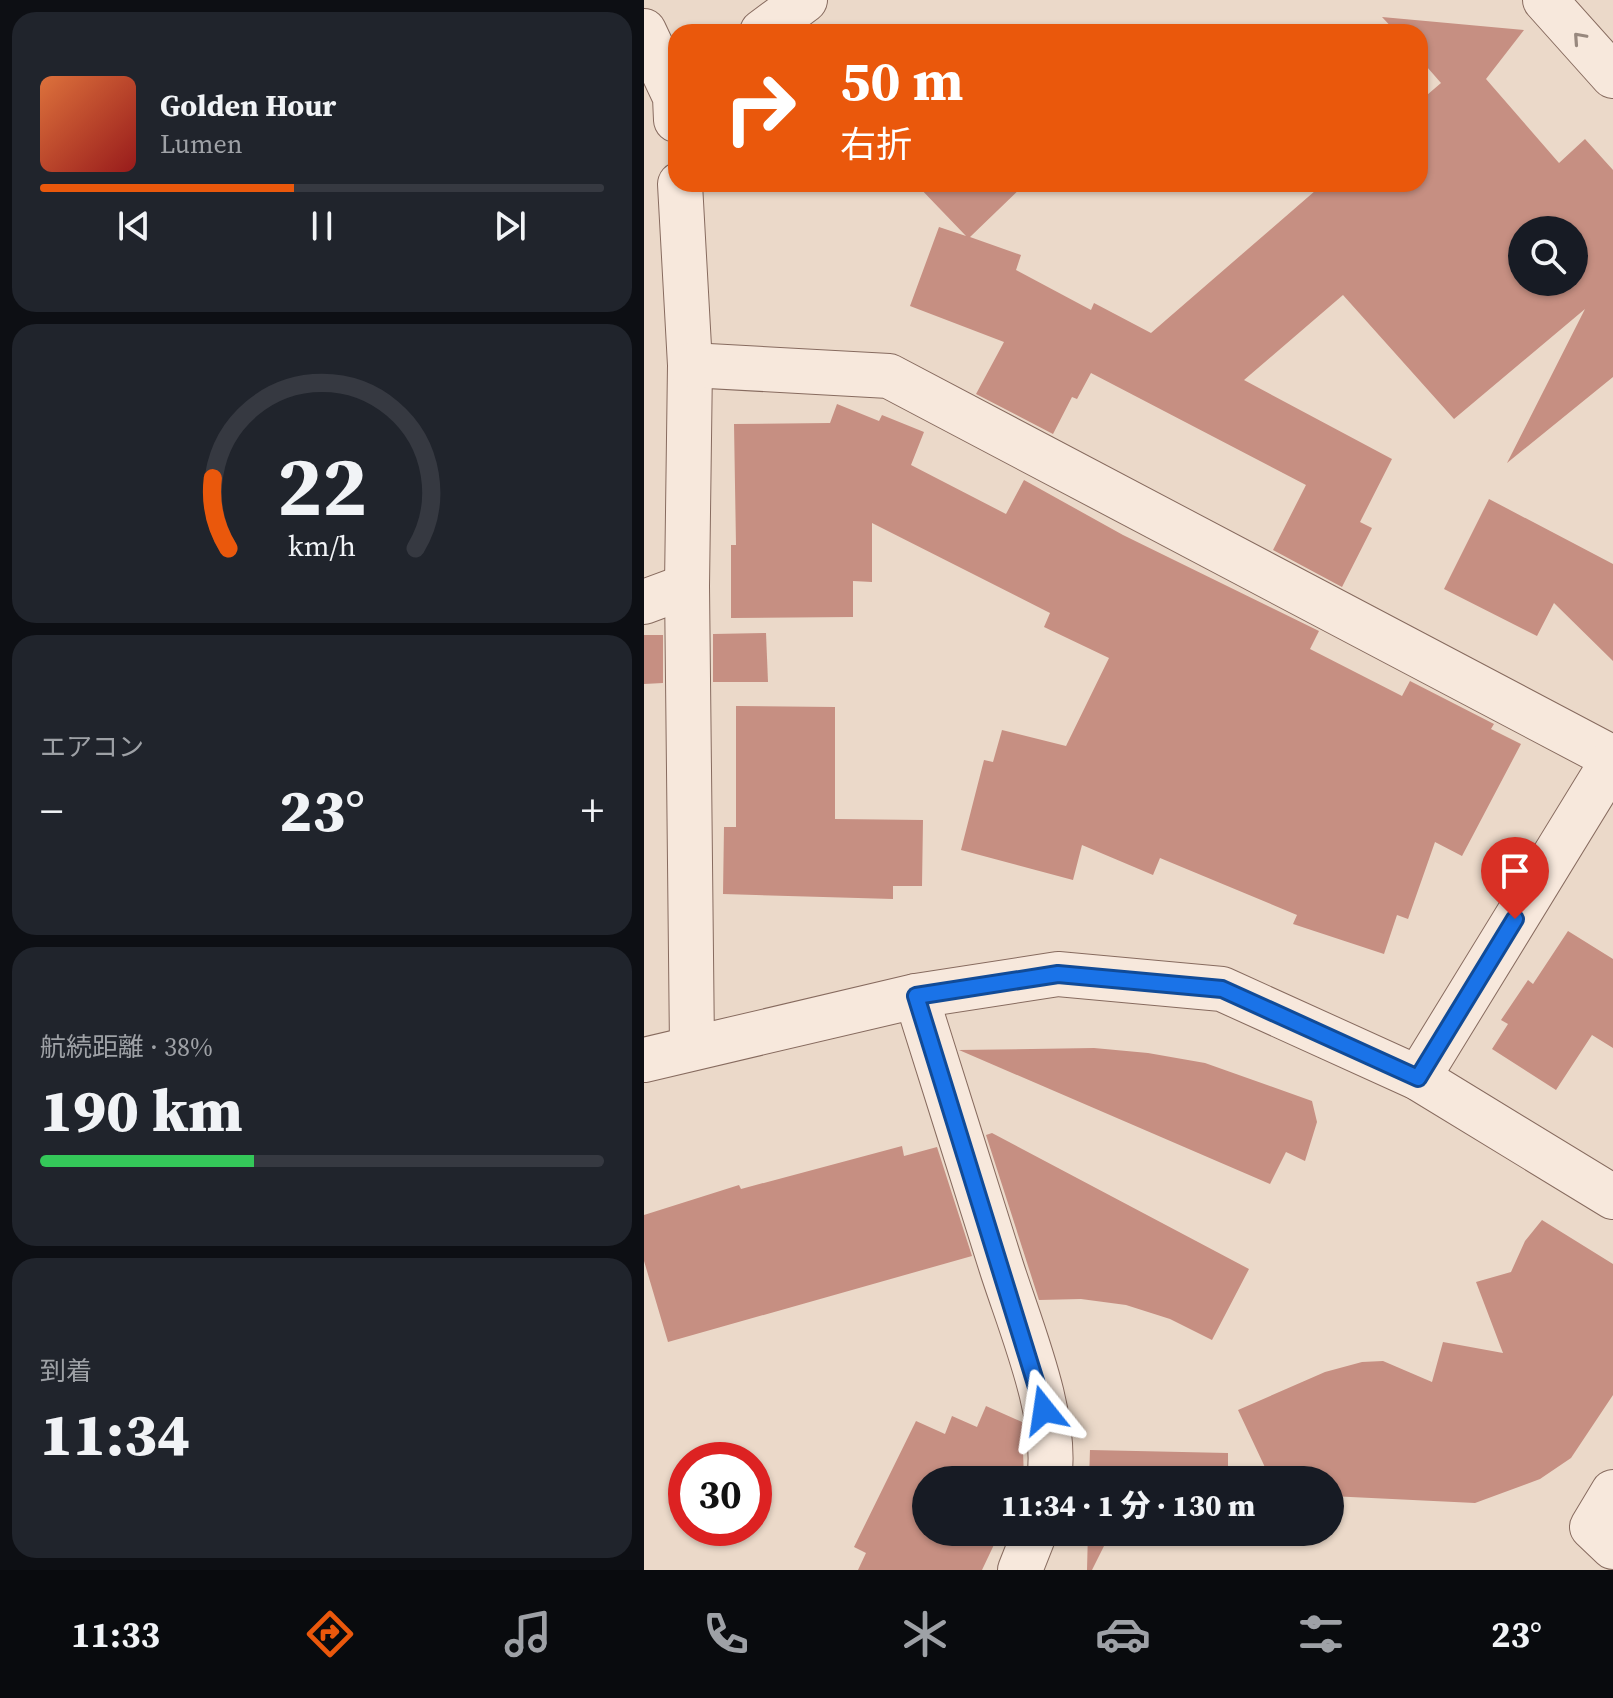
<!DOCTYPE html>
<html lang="ja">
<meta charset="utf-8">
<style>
:root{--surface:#171b24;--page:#20242c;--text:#f1f3f6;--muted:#9ea1a6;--line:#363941;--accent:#ea580c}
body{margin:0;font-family:"Source Serif 4","Noto Sans JP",serif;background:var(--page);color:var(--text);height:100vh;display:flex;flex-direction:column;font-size:30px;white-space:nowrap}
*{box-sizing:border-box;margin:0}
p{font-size:26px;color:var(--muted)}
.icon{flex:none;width:44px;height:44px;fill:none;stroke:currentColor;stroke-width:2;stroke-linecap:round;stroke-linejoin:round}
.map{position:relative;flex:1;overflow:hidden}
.drawer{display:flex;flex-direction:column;gap:12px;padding:12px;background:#0d0f14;width:644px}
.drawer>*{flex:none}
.guide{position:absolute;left:24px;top:24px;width:760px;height:168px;border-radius:24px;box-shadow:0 2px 6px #0004;background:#ea580c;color:#fff;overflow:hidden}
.tools{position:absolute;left:864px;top:216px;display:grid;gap:16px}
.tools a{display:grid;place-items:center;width:80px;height:80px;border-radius:50%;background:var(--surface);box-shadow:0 2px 6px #0004;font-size:40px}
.speed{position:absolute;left:24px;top:1442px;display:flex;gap:16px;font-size:40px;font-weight:700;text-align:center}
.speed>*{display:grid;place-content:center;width:104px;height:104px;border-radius:50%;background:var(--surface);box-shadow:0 2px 6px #0004;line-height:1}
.speed .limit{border:12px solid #d22;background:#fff;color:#111}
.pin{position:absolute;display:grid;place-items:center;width:68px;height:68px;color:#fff;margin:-82px -34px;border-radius:50% 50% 50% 0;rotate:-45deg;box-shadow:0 0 8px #0007}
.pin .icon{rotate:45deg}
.me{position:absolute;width:88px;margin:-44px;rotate:345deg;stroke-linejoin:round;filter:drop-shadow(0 0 6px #0008)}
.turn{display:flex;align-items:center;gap:28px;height:168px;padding:0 40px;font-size:36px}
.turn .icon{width:104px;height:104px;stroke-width:2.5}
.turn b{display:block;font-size:56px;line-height:68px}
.big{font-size:60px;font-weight:800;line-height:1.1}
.drawer .widget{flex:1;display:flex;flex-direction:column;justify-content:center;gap:12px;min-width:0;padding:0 28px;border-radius:24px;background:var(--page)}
.drawer .dial{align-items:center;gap:0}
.dial svg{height:208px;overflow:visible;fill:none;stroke:var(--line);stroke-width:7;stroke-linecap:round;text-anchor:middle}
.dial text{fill:var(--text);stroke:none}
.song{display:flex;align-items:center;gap:24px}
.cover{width:96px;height:96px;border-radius:12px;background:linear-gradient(135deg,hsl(20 70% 55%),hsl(0 70% 35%))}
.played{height:8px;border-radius:4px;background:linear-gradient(90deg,var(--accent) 45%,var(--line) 45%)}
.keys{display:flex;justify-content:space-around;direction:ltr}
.heat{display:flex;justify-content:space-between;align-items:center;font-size:44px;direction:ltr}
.charge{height:12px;border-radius:6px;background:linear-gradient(90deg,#34c759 38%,var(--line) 0)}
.trip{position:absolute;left:268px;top:1466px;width:432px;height:80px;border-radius:40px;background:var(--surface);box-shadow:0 2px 6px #0004;font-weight:800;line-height:80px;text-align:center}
.menu{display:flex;height:128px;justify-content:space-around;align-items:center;background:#090b0e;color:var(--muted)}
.menu .icon{width:56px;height:56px}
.menu .on{color:var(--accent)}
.menu b{font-size:36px;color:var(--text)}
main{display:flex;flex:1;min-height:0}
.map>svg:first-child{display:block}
.building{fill:#c68f82;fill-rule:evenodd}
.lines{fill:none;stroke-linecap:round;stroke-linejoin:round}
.minor-casing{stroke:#876b5f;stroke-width:46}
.tertiary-casing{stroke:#876b5f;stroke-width:46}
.minor{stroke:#f7e8dc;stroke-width:44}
.tertiary{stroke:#f7e8dc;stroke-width:44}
.oneway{stroke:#98887e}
.route-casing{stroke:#114b97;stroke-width:20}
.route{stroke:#1a73e8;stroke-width:14}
</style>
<main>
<section class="drawer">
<div class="widget">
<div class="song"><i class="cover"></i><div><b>Golden Hour</b><p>Lumen</p></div></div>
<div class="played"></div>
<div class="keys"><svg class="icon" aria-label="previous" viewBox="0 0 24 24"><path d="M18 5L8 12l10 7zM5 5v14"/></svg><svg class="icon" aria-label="pause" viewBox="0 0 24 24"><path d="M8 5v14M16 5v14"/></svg><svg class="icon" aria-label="next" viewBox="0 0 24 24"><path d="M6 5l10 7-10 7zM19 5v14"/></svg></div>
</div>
<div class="widget dial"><svg viewBox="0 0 100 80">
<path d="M14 69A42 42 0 1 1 86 69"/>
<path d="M14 69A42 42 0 0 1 8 42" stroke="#ea580c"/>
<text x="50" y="56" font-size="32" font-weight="700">22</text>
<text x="50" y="72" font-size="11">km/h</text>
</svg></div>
<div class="widget"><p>エアコン</p>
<div class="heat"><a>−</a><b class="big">23°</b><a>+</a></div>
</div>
<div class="widget"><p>航続距離 · 38%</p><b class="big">190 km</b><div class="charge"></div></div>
<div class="widget"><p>到着</p><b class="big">11:34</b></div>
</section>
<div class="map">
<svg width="969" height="1570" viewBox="0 0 969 1570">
<rect width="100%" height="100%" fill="#ebd9c9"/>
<g class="building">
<path d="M 738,17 L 880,30 L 842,79 L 915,163 L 941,139 L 969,170 L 969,377 L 863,463 L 941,309 L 810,419 L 699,295 L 600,380 L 748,459 L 716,522 L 728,528 L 698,587 L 629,550 L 662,485 L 447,373 L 433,399 L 428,397 L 409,434 L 332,394 L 360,342 L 266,306 L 295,227 L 322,236 L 272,184 L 381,184 L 326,237 L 377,255 L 372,270 L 447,310 L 450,303 L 507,333 L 679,184 L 776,184 L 776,101 L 797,83 L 776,59 L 776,32 L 752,32 ZM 878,230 L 930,230 L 930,282 L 878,282 Z"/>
<path d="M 193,404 L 235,421 L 238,415 L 280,432 L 267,465 L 362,514 L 380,480 L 479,535 L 675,631 L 666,649 L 758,696 L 766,681 L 850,724 L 847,729 L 877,744 L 818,856 L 791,842 L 764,919 L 753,915 L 740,954 L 649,924 L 653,915 L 516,858 L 509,875 L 438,845 L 429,880 L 317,850 L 340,760 L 349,762 L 358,730 L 422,746 L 465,658 L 400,627 L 406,613 L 228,523 L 228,582 L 209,581 L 209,617 L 87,618 L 87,545 L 92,545 L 90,424 L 186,423 Z"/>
<path d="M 845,499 L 969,564 L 969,661 L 910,603 L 893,636 L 800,589 Z"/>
<path d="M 122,633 L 124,682 L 69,682 L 69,634 Z"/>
<path d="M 0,635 L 19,635 L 19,683 L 0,684 Z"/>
<path d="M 92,706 L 191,707 L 191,819 L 279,820 L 278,886 L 249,886 L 249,899 L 79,894 L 80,827 L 92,827 Z"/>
<path d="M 924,931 L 969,959 L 969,1048 L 948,1035 L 912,1090 L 848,1049 L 864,1024 L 857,1020 L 884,980 L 889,984 Z"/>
<path d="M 450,1048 L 504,1053 L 561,1063 L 668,1101 L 673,1122 L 661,1161 L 642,1152 L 626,1184 L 315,1050 Z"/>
<path d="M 348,1133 L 605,1269 L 568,1340 L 526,1319 L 482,1305 L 437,1299 L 395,1300 L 342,1135 Z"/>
<path d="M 258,1146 L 260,1156 L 293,1147 L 328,1256 L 24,1342 L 0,1261 L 0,1215 L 95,1185 L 97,1189 Z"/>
<path d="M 898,1220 L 969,1264 L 969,1395 L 927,1458 L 896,1479 L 831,1503 L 686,1496 L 686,1480 L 627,1480 L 594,1410 L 681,1372 L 718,1362 L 739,1361 L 788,1382 L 799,1342 L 859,1353 L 832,1282 L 867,1272 L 881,1241 Z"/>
<path d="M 342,1406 L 378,1422 L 380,1480 L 282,1480 L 282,1532 L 356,1532 L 338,1570 L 214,1570 L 222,1553 L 210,1547 L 272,1421 L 301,1434 L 308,1416 L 333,1427 Z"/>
<path d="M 446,1450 L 584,1453 L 584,1480 L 445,1480 Z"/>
<path d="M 444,1532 L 585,1532 L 585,1540 L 464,1538 L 448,1570 L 443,1570 Z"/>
</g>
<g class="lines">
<g class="minor-casing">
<g id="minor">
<path d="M 0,31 L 31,97 L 32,120"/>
<path d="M 118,32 L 161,0"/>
<path d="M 36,184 L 46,365 L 43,586 L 48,1047"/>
<path d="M 46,365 L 245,376 L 969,758"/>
<path d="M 0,602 L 43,586"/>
<path d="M 272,996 C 300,1086 329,1176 357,1266 C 376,1326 415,1417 405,1480"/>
<path d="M 774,1078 L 969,760"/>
<path d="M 969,1492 L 948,1527 L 969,1547"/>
<path d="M 376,1570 L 391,1532"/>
</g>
</g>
<g class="tertiary-casing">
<g id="tertiary">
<path d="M 901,0 L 969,76"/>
<path d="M 0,1060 L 272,996 L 414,974 L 578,989 L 774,1078 L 969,1197"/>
</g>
</g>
<use href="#minor" class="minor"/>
<use href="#tertiary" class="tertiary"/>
</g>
<defs><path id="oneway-chevron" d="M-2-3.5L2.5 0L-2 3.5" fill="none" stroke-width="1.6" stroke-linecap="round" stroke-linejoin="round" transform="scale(2)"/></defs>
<use class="oneway" href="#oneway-chevron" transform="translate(935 38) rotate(-132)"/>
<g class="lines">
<g class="route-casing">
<path id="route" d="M 400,1410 L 272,996 L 414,974 L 578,989 L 774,1078 L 871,919"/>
</g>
<use href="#route" class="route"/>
</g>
</svg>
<div class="tools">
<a><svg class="icon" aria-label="search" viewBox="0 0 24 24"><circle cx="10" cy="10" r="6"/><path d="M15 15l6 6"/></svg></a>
</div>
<div class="speed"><div class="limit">30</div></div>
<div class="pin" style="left:871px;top:919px;background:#d93025"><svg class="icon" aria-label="arrive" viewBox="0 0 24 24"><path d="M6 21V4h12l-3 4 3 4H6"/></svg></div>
<svg class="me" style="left:400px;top:1410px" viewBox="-20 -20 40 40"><path d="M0-17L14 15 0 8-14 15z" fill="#1a73e8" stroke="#fff" stroke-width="4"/></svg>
<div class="trip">11:34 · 1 分 · 130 m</div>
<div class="guide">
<div class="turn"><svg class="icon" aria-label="right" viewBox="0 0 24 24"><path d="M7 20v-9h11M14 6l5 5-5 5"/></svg><div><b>50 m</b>右折</div></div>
</div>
</div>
</main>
<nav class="menu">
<b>11:33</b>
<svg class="icon on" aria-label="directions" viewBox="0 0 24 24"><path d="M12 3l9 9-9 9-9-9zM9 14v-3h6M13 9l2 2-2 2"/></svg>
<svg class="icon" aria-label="music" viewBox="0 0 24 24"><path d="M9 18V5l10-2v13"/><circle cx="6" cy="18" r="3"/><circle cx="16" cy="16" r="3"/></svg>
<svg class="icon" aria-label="phone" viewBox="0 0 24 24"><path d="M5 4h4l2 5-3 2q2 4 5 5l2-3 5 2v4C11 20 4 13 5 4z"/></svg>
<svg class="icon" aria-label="climate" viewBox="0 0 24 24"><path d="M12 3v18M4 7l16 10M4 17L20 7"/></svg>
<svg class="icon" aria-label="car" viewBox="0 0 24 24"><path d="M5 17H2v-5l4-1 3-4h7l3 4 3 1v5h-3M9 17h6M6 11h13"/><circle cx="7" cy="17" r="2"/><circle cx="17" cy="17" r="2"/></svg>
<svg class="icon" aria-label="filters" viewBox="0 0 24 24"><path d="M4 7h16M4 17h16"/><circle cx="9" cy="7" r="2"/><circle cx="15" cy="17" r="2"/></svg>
<b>23°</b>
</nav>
